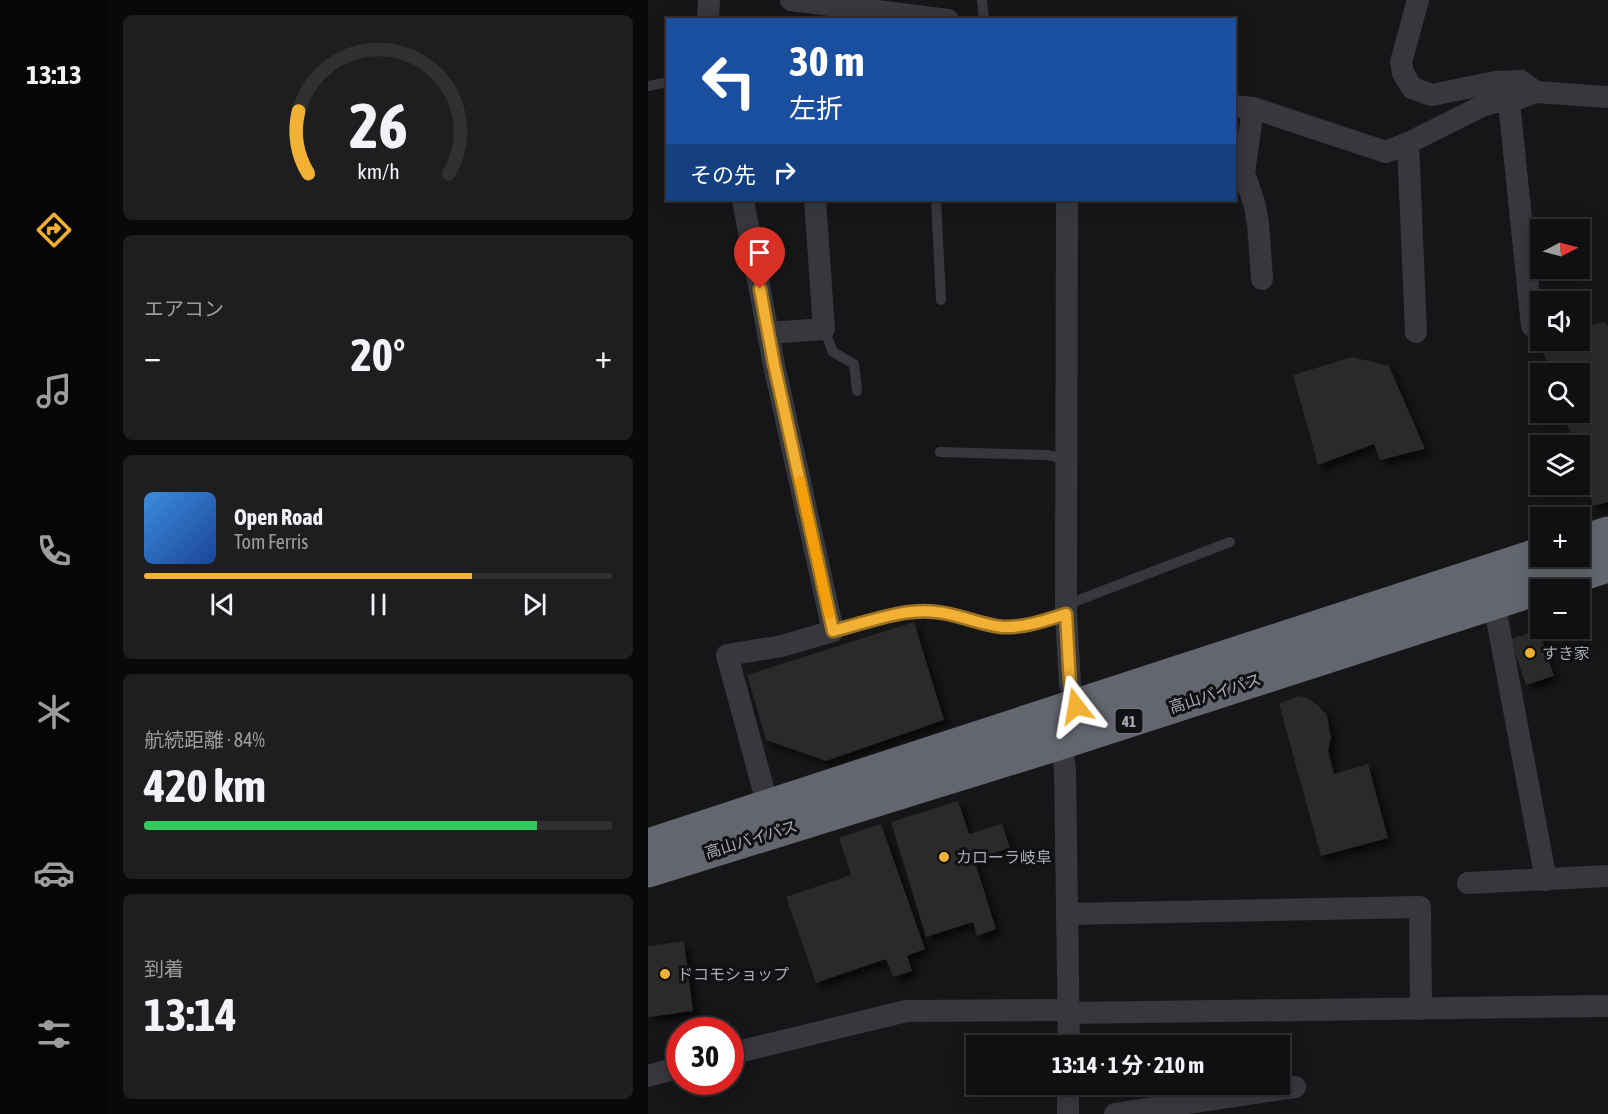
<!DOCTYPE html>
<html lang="ja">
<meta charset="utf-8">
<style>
:root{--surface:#101012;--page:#1e1e20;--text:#f1f3f6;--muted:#9c9d9f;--line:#303032;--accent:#f2b134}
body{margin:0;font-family:"Asap Condensed","Noto Sans JP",sans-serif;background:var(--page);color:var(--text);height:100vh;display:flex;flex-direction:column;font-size:22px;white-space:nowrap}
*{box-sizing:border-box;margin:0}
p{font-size:20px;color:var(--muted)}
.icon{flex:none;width:33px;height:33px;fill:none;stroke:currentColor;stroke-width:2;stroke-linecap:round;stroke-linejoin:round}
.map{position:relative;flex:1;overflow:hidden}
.drawer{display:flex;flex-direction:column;gap:15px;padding:15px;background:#09090a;width:540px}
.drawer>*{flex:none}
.top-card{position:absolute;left:18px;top:18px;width:570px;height:183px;border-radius:0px;box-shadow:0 3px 15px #0003,0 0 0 2px var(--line);background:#1a4fa0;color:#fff;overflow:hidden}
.needle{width:39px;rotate:84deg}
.fabs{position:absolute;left:882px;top:219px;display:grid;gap:12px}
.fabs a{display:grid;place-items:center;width:60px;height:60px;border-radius:0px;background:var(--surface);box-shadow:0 3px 15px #0003,0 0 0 2px var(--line);font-size:30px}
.speed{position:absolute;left:18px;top:1017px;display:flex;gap:12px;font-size:30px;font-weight:700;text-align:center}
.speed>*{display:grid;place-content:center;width:78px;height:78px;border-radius:50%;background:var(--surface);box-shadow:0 3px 15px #0003,0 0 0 2px var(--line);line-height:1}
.speed .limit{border:9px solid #d22;background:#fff;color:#111}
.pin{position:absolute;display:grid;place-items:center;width:51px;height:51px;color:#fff;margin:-62px -26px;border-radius:50% 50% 50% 0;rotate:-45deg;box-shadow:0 0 6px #0007}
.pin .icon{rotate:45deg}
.me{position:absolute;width:66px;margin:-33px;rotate:346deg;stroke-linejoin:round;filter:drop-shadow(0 0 4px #0008)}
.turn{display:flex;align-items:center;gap:21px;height:126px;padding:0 24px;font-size:27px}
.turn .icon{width:78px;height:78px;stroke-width:2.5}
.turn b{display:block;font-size:42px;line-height:51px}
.then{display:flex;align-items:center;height:57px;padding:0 24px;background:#0003;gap:12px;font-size:22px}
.big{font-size:45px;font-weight:700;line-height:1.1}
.drawer .widget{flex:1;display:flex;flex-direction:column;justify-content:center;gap:9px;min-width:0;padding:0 21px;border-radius:9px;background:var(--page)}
.drawer .dial{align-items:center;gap:0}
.dial svg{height:156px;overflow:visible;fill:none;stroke:var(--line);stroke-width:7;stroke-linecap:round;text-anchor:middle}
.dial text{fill:var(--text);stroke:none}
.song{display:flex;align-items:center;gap:18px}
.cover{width:72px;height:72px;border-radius:9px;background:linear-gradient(135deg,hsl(210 70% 55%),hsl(220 70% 35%))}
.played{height:6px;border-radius:3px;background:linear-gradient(90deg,var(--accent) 70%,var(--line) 70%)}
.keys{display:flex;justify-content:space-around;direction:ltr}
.heat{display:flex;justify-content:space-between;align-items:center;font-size:33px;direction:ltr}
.charge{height:9px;border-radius:4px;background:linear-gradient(90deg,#34c759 84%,var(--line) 0)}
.trip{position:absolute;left:318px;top:1035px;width:324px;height:60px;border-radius:0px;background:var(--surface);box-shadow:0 3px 15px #0003,0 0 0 2px var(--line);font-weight:700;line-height:60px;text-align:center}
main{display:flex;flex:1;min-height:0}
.dock{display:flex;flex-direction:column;width:108px;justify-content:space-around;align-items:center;background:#060607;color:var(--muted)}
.dock .icon{width:42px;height:42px}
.dock .on{color:var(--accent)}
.dock b{font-size:27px;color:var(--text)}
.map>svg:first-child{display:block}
.building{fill:#29292c;filter:url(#shadow)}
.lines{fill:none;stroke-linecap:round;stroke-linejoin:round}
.lane{stroke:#37383d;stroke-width:10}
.street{stroke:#37383d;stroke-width:22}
.highway{stroke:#63666e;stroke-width:33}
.route-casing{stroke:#9d7322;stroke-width:15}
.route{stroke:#f2b134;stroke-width:10}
.slow{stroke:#f59e0b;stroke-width:10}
.poi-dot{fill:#f2b134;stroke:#111113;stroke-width:2}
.labels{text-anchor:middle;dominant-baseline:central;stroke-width:6;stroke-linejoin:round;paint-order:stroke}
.shield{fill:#111113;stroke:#7b7e86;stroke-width:1.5}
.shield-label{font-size:15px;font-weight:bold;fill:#a8adb8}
.poi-label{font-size:16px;fill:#a8adb8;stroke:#111113;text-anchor:start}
.street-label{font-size:16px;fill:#a8adb8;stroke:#111113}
</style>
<main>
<nav class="dock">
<b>13:13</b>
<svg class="icon on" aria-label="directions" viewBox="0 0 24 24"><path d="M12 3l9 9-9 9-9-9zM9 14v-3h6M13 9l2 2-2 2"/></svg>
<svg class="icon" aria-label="music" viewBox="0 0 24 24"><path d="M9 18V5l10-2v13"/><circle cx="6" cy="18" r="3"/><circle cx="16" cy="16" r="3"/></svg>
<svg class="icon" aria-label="phone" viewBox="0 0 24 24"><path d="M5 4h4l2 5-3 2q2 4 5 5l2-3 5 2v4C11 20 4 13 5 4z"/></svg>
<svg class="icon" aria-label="climate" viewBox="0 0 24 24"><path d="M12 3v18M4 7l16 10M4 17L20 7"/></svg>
<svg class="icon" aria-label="car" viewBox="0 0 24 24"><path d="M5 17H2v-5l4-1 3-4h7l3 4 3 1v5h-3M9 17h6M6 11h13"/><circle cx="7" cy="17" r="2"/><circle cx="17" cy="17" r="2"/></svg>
<svg class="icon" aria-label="filters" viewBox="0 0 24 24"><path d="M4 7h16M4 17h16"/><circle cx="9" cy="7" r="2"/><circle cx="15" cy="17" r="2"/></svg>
</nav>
<section class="drawer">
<div class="widget dial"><svg viewBox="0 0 100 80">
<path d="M14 69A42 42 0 1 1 86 69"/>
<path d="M14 69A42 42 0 0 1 9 37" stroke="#f2b134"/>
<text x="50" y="56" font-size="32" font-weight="700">26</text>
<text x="50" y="72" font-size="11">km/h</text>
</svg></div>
<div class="widget"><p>エアコン</p>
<div class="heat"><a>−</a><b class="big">20°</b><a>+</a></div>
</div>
<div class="widget">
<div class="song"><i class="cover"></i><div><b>Open Road</b><p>Tom Ferris</p></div></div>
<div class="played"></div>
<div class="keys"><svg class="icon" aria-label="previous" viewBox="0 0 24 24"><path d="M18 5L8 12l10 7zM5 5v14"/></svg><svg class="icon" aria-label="pause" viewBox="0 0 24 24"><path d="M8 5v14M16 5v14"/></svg><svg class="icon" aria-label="next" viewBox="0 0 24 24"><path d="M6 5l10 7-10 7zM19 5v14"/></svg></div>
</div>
<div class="widget"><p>航続距離 · 84%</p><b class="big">420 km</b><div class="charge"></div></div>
<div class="widget"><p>到着</p><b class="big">13:14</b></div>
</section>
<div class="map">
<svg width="960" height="1114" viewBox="0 0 960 1114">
<defs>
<filter id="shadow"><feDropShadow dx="5.5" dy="5.5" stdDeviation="3" flood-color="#0009"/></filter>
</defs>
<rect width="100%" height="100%" fill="#161618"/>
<g class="building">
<path d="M 958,322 L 960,327 L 960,502 L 945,506 L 932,463 L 932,446 L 926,446 L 915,412 L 932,412 L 932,374 L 902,374 L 890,334 L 892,334 L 892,340 L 932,340 L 932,327 Z"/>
<path d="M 704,357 L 741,366 L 777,449 L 732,460 L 726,444 L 670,465 L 645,375 Z"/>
<path d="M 266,622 L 296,720 L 178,761 L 118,740 L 99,675 Z"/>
<path d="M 891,630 L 906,676 L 878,685 L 862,639 Z"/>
<path d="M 650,696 L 659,698 L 670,705 L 679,715 L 683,738 L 680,750 L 686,774 L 720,764 L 740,838 L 673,856 L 631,704 Z"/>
<path d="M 310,801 L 321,834 L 354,824 L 362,848 L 326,859 L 348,929 L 329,936 L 325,922 L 278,937 L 243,822 Z"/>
<path d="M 233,824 L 277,949 L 259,956 L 264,971 L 245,977 L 238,959 L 168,983 L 138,897 L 203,875 L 191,838 Z"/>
<path d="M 36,941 L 45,1011 L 0,1017 L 0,946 Z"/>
</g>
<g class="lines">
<g class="lane">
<path d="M 334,0 L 336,20"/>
<path d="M 0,86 L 20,82"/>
<path d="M 288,200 L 293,300"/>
<path d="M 176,329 L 185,352 L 206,364 L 209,391"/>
<path d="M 292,452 L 399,455 L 419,459"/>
<path d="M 418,605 L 582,542"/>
<path d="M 185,631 C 216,623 256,609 288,612 C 311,614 332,625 355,627 C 376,628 398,620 418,614"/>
</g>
<g class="street">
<path d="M 143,0 L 300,20"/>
<path d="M 770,0 L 753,62 L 755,73 L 764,88 L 784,95 L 847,82 L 873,81 L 888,92"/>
<path d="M 60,20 L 61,0"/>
<path d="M 861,102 L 884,326"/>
<path d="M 586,106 L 605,108 L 738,152 L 760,143 L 834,106 L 847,102 L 861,102 L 888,92 L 960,97"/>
<path d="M 605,108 L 596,173 L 607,206 L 610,224 L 614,279"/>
<path d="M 760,143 L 768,332"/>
<path d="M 95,200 L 126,365 L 185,631 L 134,646 L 79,655 L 115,788"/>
<path d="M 419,200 L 418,614 L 422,684 L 428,706"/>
<path d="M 121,333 L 176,329 L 167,200"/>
<path d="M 846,603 L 898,880"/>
<path d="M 413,743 L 417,769 L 421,1046"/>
<path d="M 820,883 L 960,876"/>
<path d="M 419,914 L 772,907 L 773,1009"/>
<path d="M 420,1013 L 960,1006"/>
<path d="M 82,1054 L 258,1011 L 420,1010"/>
<path d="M 0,1076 L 32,1067"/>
<path d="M 420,1114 L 420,1084"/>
<path d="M 467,1114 L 647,1087"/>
</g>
<g class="highway">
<path d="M 932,542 L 960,533"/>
<path d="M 0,845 L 892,554"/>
<path d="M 0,871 L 413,743 L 960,566"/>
</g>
</g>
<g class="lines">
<g class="route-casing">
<path id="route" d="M 112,289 L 126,364 L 185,631 C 217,623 254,608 288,612 C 311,614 332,625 355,627 C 376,628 399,620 418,614 L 422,684 L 428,706"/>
</g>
<use href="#route" class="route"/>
<path class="slow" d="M 152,481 L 181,614"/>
</g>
<g class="poi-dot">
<circle cx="882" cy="653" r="6"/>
<circle cx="296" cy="857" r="6"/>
<circle cx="17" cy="974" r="6"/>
</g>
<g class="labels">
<rect class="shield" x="467.5" y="709" width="27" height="24" rx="4.5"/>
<g class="shield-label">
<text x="481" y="721">41</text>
</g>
<g class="poi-label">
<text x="894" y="653">すき家</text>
<text x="308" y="857">カローラ岐阜</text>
<text x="29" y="974">ドコモショップ</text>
</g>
<g class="street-label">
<text transform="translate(567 693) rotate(-18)">高山バイパス</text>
<text transform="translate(103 839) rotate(-17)">高山バイパス</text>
</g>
</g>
</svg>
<div class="fabs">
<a><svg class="needle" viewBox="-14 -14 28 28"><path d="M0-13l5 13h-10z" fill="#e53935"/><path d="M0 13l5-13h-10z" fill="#9c9d9f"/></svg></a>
<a><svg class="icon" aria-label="sound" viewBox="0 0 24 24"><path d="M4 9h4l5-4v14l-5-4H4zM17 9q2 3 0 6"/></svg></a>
<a><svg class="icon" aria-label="search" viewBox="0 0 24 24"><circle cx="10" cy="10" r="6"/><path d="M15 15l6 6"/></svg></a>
<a><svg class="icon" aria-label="layers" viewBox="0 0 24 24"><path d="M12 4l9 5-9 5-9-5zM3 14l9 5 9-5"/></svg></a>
<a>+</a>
<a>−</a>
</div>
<div class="speed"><div class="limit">30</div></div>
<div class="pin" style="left:112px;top:289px;background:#d93025"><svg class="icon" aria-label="arrive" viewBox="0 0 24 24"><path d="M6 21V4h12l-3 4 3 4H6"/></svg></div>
<svg class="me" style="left:428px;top:706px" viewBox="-20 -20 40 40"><path d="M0-17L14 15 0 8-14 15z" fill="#f2b134" stroke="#fff" stroke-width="4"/></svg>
<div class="trip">13:14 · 1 分 · 210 m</div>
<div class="top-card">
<div class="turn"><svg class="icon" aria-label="left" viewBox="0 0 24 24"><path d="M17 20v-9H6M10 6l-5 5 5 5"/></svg><div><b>30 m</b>左折</div></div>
<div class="then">その先<svg class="icon" aria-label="right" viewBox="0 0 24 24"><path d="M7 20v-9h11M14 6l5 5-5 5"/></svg></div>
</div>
</div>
</main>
